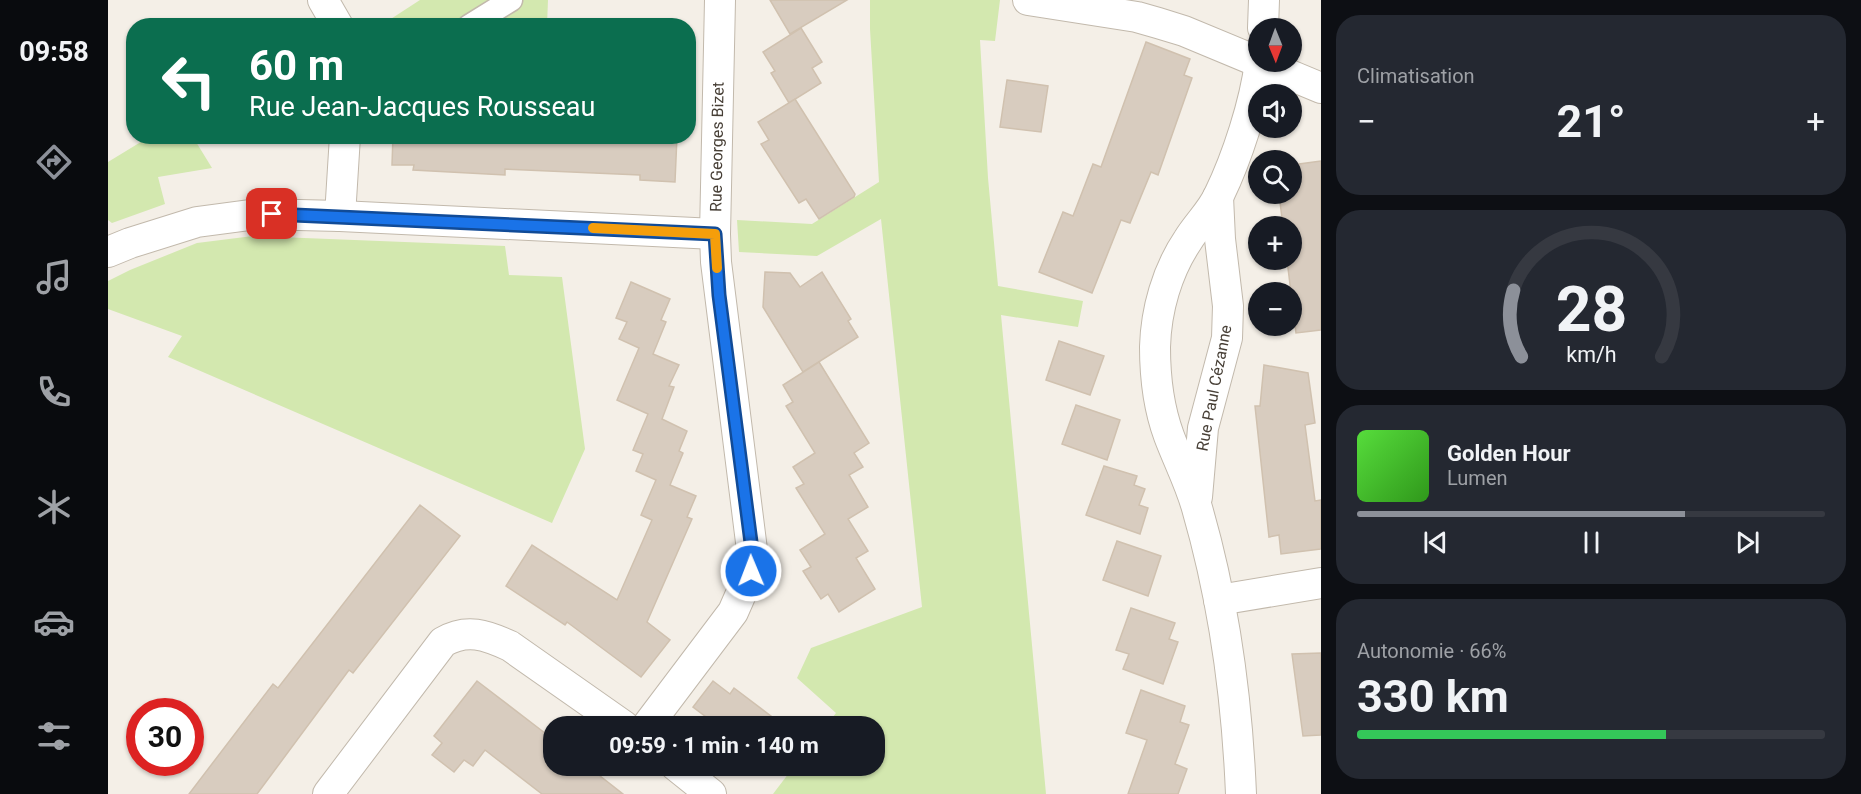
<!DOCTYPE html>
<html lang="fr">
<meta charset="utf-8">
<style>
:root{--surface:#171b24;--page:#242831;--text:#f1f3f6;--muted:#9ea1a6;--line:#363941;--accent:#8c9099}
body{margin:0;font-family:Roboto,sans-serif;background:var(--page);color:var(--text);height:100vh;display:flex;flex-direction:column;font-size:22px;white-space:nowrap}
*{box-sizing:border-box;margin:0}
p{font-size:20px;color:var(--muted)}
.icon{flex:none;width:33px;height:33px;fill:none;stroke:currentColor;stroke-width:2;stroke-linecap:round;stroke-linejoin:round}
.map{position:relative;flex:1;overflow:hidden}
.side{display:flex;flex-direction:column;gap:15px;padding:15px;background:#0d0f14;width:540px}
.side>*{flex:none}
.banner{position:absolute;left:18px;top:18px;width:570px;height:126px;border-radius:24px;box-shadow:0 2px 4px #0004;background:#0b6e4f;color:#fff;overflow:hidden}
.needle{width:39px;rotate:179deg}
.tools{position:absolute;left:1140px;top:18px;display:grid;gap:12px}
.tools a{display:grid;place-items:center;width:54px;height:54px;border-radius:50%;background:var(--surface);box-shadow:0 2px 4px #0004;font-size:30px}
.speed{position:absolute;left:18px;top:698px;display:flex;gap:12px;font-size:30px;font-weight:700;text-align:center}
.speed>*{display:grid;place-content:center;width:78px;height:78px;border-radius:50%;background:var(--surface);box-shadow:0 2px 4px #0004;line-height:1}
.speed .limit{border:9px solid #d22;background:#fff;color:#111}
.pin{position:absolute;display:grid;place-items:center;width:51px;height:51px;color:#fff;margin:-26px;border-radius:12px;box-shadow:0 3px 9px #0006}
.me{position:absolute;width:66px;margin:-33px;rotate:359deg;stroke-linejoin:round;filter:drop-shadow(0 0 4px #0008)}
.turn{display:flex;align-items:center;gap:21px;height:126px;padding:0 24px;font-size:27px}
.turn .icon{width:78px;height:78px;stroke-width:2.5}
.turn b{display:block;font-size:42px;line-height:51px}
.big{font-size:45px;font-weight:700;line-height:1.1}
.side .card{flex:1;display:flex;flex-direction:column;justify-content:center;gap:9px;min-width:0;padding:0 21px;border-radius:24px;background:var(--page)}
.side .dial{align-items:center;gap:0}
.dial svg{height:156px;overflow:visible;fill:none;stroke:var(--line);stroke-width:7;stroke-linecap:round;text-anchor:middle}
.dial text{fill:var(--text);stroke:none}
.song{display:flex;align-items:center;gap:18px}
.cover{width:72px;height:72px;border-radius:9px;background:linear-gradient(135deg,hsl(110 70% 55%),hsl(110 70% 35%))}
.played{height:6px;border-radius:3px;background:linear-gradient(90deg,var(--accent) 70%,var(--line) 70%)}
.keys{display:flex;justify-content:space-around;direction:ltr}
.heat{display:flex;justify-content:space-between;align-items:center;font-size:33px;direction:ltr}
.charge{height:9px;border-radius:4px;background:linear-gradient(90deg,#34c759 66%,var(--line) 0)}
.trip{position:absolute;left:435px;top:716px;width:342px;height:60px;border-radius:24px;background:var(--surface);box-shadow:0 2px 4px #0004;font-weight:700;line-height:60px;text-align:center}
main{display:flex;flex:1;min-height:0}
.tabs{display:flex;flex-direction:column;width:108px;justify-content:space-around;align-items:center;background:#090b0e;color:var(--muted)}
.tabs .icon{width:42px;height:42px}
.tabs .selected{color:var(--accent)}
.tabs b{font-size:27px;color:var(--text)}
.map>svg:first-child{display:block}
.green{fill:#d3e8af}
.building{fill:#d8ccbf;stroke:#d0c1af;stroke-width:1.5}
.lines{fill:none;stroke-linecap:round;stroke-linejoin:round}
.pedestrian-casing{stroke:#c2b9ac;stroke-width:25}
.minor-casing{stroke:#c2b9ac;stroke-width:32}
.pedestrian{stroke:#fff;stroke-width:22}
.minor{stroke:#fff;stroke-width:30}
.route-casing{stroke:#114b97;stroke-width:15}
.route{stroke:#1a73e8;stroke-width:10}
.slow{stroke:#f59e0b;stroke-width:10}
.labels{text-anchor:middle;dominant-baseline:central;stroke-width:6;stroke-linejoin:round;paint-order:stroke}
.street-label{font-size:16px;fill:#473f36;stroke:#fff}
</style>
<main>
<nav class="tabs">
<b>09:58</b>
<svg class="icon selected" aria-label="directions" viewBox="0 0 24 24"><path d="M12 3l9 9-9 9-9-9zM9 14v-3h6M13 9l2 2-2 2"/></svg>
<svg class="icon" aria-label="music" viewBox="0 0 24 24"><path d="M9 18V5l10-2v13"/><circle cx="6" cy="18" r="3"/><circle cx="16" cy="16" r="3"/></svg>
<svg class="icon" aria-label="phone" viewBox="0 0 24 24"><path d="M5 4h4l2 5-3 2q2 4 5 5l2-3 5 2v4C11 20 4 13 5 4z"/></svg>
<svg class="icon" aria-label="climate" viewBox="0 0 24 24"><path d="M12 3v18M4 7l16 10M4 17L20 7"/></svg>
<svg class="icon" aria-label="car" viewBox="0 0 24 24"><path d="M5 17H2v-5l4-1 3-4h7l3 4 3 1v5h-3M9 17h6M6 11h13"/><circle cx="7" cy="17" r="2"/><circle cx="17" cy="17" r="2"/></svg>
<svg class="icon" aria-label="filters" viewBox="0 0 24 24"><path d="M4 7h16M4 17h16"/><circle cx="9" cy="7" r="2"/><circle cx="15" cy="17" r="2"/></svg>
</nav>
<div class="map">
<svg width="1213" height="794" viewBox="0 0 1213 794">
<rect width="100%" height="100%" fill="#f4efe7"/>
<g class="green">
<path d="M 312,0 L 388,0 L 347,25 L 272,26 Z"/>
<path d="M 408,0 L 440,0 L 439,25 L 367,26 Z"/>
<path d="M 762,0 L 892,0 L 887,41 L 872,40 L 880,178 L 890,286 L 975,301 L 970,327 L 893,315 L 938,794 L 665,794 L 687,765 L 766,765 L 766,726 L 718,726 L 728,713 L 689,678 L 703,648 L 814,607 L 773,219 L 709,256 L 631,252 L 629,220 L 704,224 L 771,182 L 762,29 Z"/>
<path d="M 41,137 L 85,137 L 104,168 L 50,177 L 57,204 L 4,223 L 0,220 L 0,162 Z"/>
<path d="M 145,236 L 397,246 L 401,275 L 454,277 L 477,449 L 444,523 L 60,357 L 74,336 L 0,309 L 0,281 L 22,270 L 89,243 Z"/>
</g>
<g class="building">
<path d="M 662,0 L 739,0 L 682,34 Z"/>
<path d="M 693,28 L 714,62 L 704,68 L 713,83 L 681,103 L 663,73 L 667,71 L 655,52 Z"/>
<path d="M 1038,42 L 1082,59 L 1076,75 L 1084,78 L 1050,175 L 1043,172 L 1022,223 L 1013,220 L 984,293 L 931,272 L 955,212 L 965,216 L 985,164 L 993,167 Z"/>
<path d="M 899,80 L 940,86 L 933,132 L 892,127 Z"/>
<path d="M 687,99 L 747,194 L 746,197 L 711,219 L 698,199 L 691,203 L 653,144 L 661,140 L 650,122 Z"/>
<path d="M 285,136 L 569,136 L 567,182 L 532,180 L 532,175 L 397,169 L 397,175 L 305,170 L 306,165 L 284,165 Z"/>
<path d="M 1213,161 L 1213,330 L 1188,333 L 1179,260 L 1184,260 L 1184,226 L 1175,226 L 1171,194 L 1184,194 L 1184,165 Z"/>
<path d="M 657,272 L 682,273 L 692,287 L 714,272 L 743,319 L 740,321 L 750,337 L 695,372 L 655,307 Z"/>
<path d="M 523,282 L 562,299 L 553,320 L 558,322 L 545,354 L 571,365 L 561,386 L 566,387 L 554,419 L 579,431 L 571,451 L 575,453 L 562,485 L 588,496 L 579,517 L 584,519 L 539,622 L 562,640 L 533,677 L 459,622 L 457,625 L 398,586 L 424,545 L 509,600 L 544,520 L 533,515 L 548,480 L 528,471 L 535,454 L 525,450 L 540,414 L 509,400 L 531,348 L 511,339 L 519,322 L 508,318 Z"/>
<path d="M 951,341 L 996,356 L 982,395 L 938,380 Z"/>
<path d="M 711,362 L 761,443 L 746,453 L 755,467 L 741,475 L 760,507 L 740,519 L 760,551 L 748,558 L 767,589 L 731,612 L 720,594 L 713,599 L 695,571 L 703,567 L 692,550 L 717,534 L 688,488 L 696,484 L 685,467 L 707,453 L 678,406 L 685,402 L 675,385 Z"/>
<path d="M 1156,365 L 1200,373 L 1207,423 L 1197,425 L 1207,501 L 1213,500 L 1213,549 L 1173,554 L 1171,535 L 1161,537 L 1147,406 L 1152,406 Z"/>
<path d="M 968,405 L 1012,420 L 999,460 L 954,444 Z"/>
<path d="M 996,466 L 1029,476 L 1026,485 L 1037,489 L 1031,505 L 1040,508 L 1032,534 L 978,515 Z"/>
<path d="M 312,505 L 352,536 L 245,673 L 241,670 L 149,794 L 81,794 L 165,684 L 170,688 Z"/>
<path d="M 1009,541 L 1053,556 L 1040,596 L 995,580 Z"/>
<path d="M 1023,608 L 1067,623 L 1061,639 L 1070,642 L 1055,684 L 1015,669 L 1021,654 L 1008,650 Z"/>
<path d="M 1213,653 L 1213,735 L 1195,736 L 1184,654 Z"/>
<path d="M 369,681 L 446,740 L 446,765 L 478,765 L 515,794 L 434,794 L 377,750 L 365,766 L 356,760 L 346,772 L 324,755 L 334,743 L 326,736 Z"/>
<path d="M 605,681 L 622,694 L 626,688 L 676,726 L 600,726 L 598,725 L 602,720 L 585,707 Z"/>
<path d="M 1033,690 L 1077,706 L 1072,722 L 1081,725 L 1067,764 L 1079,769 L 1070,794 L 1020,794 L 1039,740 L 1018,733 Z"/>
</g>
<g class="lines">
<g class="pedestrian-casing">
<path id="pedestrian" d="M 361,26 L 403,0"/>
</g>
<g class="minor-casing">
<g id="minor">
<path d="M 215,0 L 230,26"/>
<path d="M 920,0 L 1029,17 L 1050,23 L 1076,31 L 1213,88"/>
<path d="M 1155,28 L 1156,0"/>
<path d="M 232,216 L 237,136"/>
<path d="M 0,252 L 22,243 L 89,222 L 149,214 L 232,216 L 607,234"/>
<path d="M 1089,497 L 1095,428 L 1119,338 L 1120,306 L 1112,239 L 1110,197"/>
<path d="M 1111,600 L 1213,583"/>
<path d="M 539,726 L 625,612 L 643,571 L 644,550 L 608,262 L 607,234 L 612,0"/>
<path d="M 567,765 L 603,794"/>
<path d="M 220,794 L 335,642 C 359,628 378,635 402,646 L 516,726"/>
<path d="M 1133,794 C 1129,697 1116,601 1089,508 C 1082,483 1070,460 1061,436 C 1051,409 1047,376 1047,347 C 1048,310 1059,271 1080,240 C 1089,225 1104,211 1111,195 C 1129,158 1147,103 1152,62"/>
</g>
</g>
<use href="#pedestrian" class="pedestrian"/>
<use href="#minor" class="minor"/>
</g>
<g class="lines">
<g class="route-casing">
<path id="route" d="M 164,214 L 607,234 L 611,295 L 644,550 L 643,571"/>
</g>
<use href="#route" class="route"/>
<path class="slow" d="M 485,228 L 607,234 L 609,268"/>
</g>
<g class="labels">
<g class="street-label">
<text transform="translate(609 147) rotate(-89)">Rue Georges Bizet</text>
<text transform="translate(1106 388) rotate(-79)">Rue Paul Cézanne</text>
</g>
</g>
</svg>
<div class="tools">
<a><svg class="needle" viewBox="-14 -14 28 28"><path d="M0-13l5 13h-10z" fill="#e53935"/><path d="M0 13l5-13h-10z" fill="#9ea1a6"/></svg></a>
<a><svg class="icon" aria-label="sound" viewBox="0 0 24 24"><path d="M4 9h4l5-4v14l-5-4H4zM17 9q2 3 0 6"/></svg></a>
<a><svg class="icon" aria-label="search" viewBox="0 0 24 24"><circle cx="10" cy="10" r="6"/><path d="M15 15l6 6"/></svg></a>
<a>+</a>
<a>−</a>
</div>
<div class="speed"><div class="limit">30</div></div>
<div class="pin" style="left:164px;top:214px;background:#d93025"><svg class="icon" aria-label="arrive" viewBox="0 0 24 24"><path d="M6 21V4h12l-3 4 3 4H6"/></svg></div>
<svg class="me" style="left:643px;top:571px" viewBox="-20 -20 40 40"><circle r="17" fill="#1a73e8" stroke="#fff" stroke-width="3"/><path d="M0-11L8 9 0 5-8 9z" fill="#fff"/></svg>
<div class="trip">09:59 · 1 min · 140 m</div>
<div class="banner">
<div class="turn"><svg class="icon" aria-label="left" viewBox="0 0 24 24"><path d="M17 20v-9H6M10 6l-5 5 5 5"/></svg><div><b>60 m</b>Rue Jean-Jacques Rousseau</div></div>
</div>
</div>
<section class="side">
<div class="card"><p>Climatisation</p>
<div class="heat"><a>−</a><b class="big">21°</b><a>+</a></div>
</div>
<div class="card dial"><svg viewBox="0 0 100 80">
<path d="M14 69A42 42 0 1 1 86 69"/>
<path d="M14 69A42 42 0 0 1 10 35" stroke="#8c9099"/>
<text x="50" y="56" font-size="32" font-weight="700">28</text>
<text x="50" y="72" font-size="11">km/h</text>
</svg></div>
<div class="card">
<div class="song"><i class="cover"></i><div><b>Golden Hour</b><p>Lumen</p></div></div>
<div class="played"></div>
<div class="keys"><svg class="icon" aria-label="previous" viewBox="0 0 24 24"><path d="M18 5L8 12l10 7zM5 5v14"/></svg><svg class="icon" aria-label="pause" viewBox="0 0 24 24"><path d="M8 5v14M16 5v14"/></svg><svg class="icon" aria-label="next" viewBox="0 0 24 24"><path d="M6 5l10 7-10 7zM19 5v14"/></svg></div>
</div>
<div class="card"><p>Autonomie · 66%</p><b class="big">330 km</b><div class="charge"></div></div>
</section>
</main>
